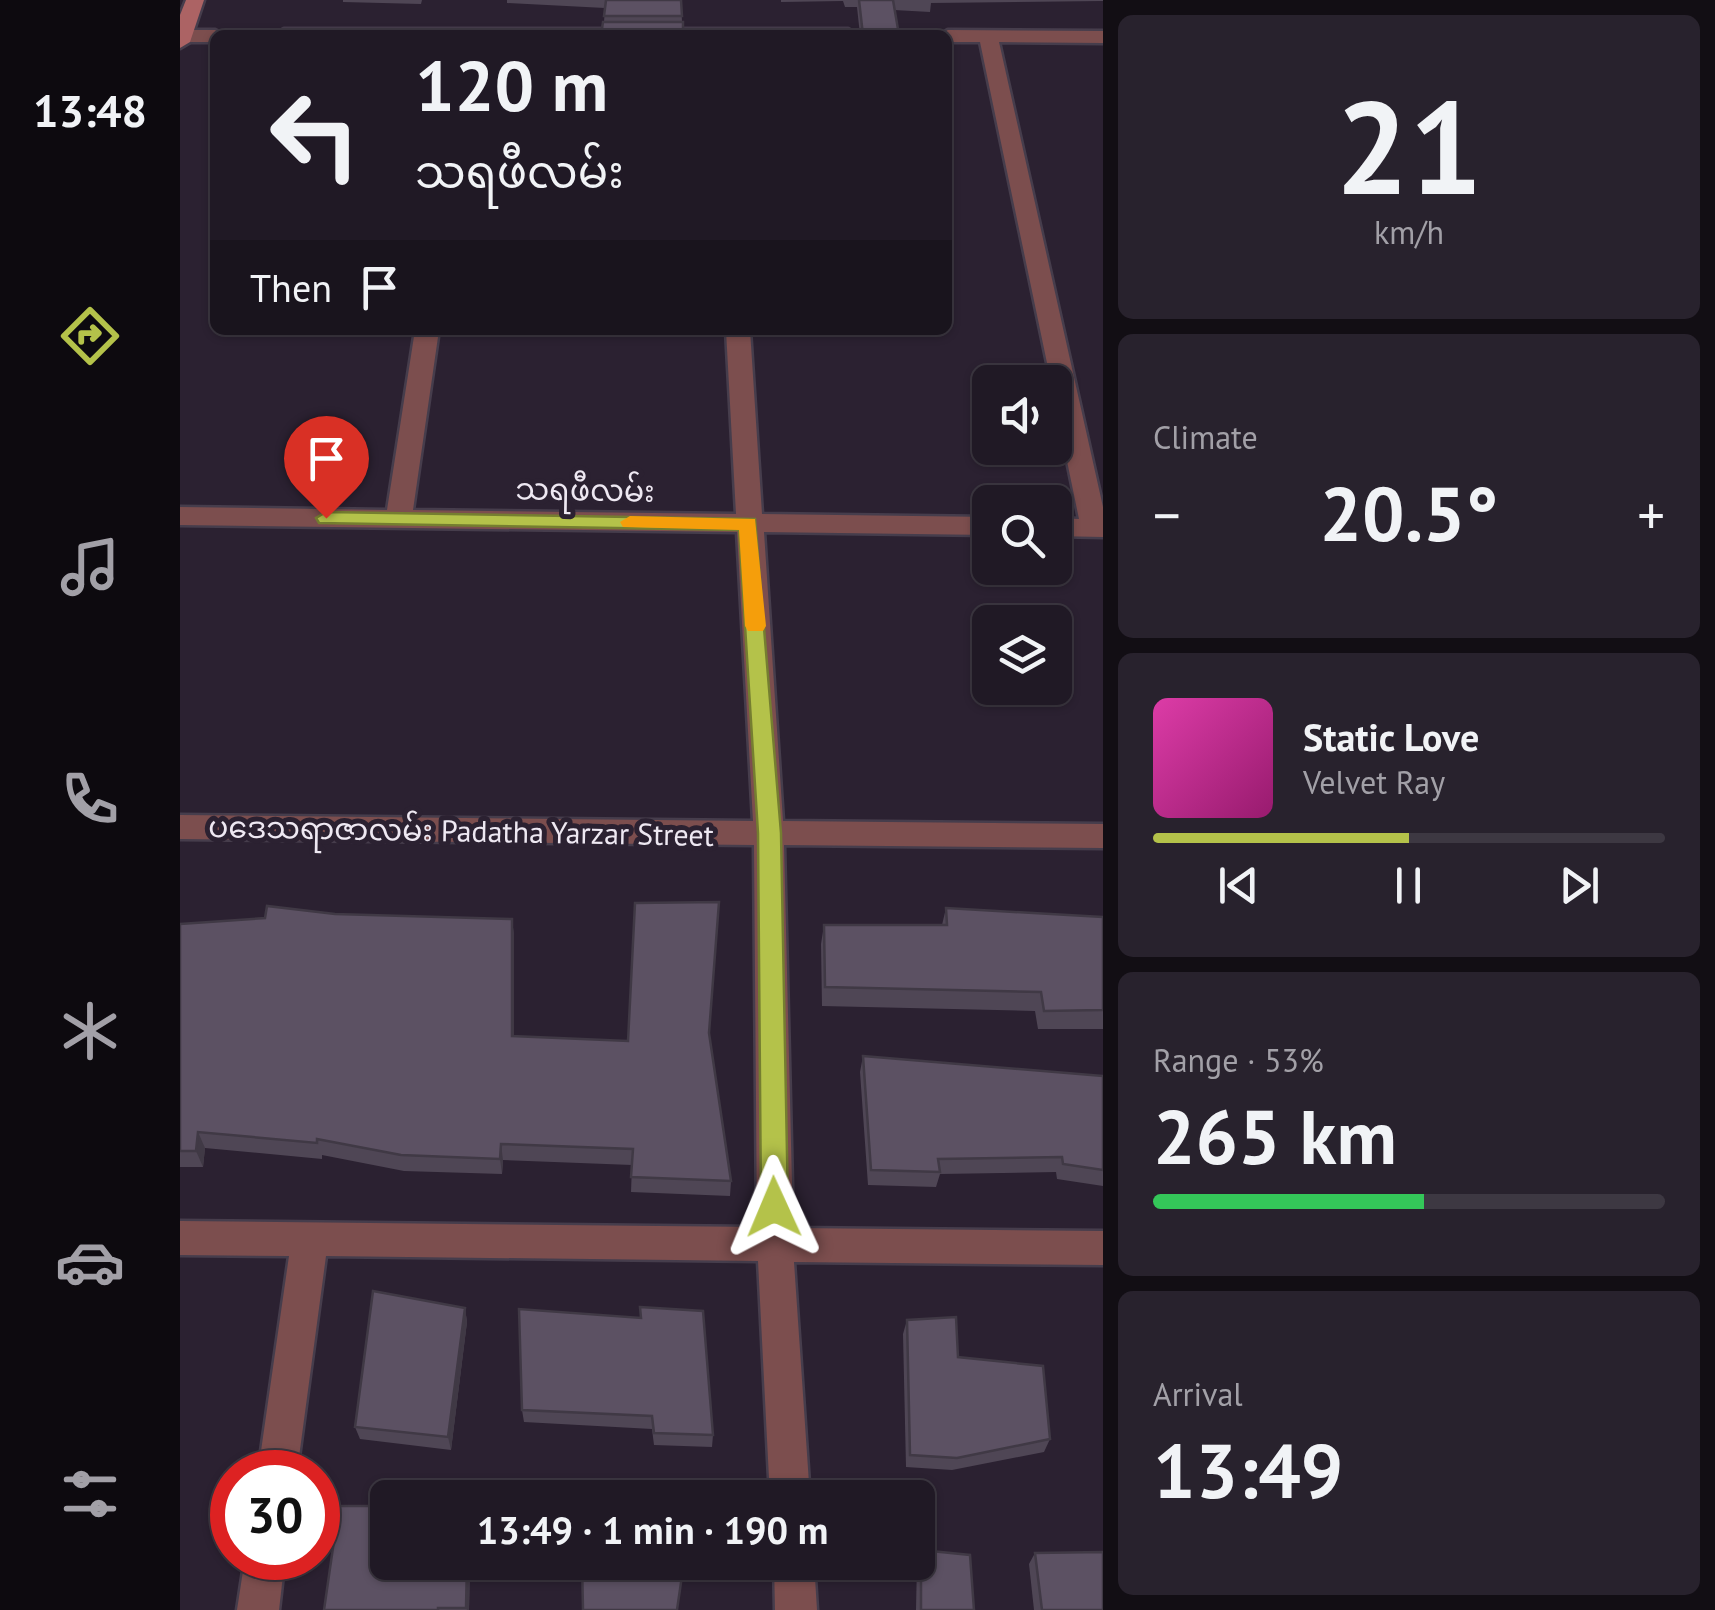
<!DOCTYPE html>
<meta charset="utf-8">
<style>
:root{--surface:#201925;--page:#28222d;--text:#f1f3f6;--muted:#a2a0a7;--line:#3d3842;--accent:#b4c24a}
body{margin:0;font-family:"PT Sans","Noto Sans Myanmar",sans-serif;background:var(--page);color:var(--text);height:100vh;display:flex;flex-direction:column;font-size:38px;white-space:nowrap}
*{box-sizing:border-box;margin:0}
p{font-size:32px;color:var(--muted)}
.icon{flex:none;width:55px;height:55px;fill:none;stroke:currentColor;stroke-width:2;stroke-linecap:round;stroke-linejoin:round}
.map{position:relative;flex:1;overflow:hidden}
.side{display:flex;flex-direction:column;gap:15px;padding:15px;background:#120e14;width:612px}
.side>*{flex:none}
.banner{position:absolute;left:30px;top:30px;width:742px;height:305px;border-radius:15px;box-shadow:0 2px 8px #0004,0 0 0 2px var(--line);background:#201925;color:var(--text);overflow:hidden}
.tools{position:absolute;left:792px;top:365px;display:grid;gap:20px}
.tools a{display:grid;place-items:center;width:100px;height:100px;border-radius:15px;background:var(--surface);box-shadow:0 2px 8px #0004,0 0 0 2px var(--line);font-size:50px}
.speed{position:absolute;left:30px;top:1450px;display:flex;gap:20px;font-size:50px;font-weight:700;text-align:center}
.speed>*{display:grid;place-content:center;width:130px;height:130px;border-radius:50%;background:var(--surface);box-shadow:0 2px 8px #0004,0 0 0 2px var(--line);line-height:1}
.speed .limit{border:15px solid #d22;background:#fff;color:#111}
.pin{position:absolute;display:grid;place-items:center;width:85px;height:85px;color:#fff;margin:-102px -42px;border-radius:50% 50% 50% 0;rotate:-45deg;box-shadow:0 0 10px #0007}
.pin .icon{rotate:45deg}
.me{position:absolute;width:110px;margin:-55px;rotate:359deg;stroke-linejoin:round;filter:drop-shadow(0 0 8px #0008)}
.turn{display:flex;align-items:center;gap:35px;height:210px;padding:0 40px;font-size:45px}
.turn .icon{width:130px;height:130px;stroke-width:2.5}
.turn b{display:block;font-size:70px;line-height:85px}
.then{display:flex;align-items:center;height:95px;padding:0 40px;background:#0003;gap:20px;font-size:38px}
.big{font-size:75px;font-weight:600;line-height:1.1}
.side .card{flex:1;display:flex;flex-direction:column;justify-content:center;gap:15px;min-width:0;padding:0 35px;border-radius:15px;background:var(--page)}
.side .dial{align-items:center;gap:0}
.dial b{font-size:130px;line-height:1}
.song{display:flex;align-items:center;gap:30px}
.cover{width:120px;height:120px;border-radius:15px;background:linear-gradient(135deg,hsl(320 70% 55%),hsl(320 70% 35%))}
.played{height:10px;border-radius:5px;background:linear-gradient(90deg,var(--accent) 50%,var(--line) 50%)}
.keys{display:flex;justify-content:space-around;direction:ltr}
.heat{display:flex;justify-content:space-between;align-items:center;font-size:55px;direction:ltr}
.charge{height:15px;border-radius:8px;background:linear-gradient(90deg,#34c759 53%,var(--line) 0)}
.trip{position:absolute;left:190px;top:1480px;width:565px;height:100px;border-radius:15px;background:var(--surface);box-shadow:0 2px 8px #0004,0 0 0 2px var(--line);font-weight:600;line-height:100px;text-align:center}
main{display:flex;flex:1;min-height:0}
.tabs{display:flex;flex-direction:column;width:180px;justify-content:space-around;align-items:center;background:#0d0a0f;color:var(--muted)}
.tabs .icon{width:70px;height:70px}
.tabs .current{color:var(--accent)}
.tabs b{font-size:45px;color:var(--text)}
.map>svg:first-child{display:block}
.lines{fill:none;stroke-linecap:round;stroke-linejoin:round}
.street-casing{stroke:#463d4c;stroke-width:5}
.secondary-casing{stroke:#463d4c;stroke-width:5}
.street{fill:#7c4e4e;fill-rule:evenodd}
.secondary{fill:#ac6364;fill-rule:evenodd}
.wall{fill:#4f4655}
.shaded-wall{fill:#403945}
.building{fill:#5c5163;stroke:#403945;stroke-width:2.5}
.route{fill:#b4c24a;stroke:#757e30;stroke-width:2.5}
.slow{fill:#f59e0b}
.labels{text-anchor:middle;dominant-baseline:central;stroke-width:10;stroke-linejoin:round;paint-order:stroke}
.street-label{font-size:30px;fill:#eee8f2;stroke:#2b2131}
</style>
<main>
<nav class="tabs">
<b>13:48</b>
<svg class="icon current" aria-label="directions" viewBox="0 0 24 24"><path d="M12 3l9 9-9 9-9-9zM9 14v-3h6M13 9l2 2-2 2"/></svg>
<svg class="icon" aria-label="music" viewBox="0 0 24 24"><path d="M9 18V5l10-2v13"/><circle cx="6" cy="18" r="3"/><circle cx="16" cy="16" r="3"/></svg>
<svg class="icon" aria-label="phone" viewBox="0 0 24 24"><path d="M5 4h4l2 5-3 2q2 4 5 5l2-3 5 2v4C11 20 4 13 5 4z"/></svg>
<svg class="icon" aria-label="climate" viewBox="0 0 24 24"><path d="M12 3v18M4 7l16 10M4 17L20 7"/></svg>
<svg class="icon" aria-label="car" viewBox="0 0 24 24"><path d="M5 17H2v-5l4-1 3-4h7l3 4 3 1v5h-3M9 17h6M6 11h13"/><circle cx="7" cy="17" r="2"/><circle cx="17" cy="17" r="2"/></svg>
<svg class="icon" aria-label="filters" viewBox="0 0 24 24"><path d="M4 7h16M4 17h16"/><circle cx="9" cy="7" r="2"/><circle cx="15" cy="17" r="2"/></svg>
</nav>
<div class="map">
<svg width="923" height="1610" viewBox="0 0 923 1610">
<rect width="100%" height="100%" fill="#2b2131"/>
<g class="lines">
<g class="street-casing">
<g id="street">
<path d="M 104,29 L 668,29 L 678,35 L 94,35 Z"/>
<path d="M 0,30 L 35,30 L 44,35 L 35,35 L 35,42 L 0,42 Z"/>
<path d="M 768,30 L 923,31 L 923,43 L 819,42 L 923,507 L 923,537 L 875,536 L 875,518 L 899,519 L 875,403 L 875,382 L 871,382 L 800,42 L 768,42 L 768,35 L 759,35 Z"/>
<path d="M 235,330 L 259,330 L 233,510 L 556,514 L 546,330 L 570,330 L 582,514 L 810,517 L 810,535 L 584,532 L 603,821 L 923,824 L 923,848 L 604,845 L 613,1228 L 923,1231 L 923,1265 L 614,1262 L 630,1498 L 590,1498 L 578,1261 L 146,1256 L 117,1472 L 78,1472 L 109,1256 L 0,1255 L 0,1221 L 577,1227 L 574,845 L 0,839 L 0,815 L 573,821 L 557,532 L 0,525 L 0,507 L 207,510 Z"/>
<path d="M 65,1558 L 105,1558 L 99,1610 L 57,1610 Z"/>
<path d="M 594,1562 L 634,1562 L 637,1610 L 595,1610 Z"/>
</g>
</g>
<g class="secondary-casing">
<path id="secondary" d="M 6,0 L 24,0 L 10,42 L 0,48 L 0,15 Z"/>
</g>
<use href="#street" class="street"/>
<use href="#secondary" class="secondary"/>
</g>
<g class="wall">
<path d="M 163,0 L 242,0 L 241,4 L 163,2 Z"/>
<path d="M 327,0 L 501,0 L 502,22 L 424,22 L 425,8 L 327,3 Z"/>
<path d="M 601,0 L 923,0 L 923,1 L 751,3 L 750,12 L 714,10 L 719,35 L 680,35 L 677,7 L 665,7 L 663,1 L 601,2 Z"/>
<path d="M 766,908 L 923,917 L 923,1029 L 858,1029 L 855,1011 L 642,1006 L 641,944 L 644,925 L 762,925 Z"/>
<path d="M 155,914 L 332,919 L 334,936 L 334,1036 L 448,1041 L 529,1034 L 551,1181 L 550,1196 L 451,1192 L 452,1165 L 323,1160 L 322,1174 L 224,1171 L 142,1155 L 142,1159 L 25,1148 L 23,1167 L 0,1167 L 0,924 Z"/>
<path d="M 683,1056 L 923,1076 L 923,1186 L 877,1179 L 876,1172 L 760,1174 L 756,1187 L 688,1185 L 680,1072 Z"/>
<path d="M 460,1307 L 533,1435 L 532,1447 L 474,1445 L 472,1429 L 344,1422 L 342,1410 L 460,1318 Z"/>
<path d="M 285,1308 L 287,1322 L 271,1450 L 180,1439 L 175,1427 Z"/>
<path d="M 727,1320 L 778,1357 L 870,1439 L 864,1452 L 772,1470 L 726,1467 L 723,1334 Z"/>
<path d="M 741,1550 L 794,1610 L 736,1610 L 737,1562 Z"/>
<path d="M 855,1553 L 923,1610 L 854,1610 L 849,1564 Z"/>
<path d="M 208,1562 L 290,1562 L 289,1610 L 144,1610 Z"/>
</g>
<g class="shaded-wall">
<path d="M 332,919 L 334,936 L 334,1053 L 332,1036 Z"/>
<path d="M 18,1132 L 25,1148 L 23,1167 L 16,1151 Z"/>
<path d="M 321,1144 L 323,1160 L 322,1174 L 320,1159 Z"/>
<path d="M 285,1308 L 287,1322 L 271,1450 L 268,1437 Z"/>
<path d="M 287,1562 L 290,1562 L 289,1610 L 287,1610 L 286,1608 Z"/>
</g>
<g class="building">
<path d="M 426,0 L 501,0 L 502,16 L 424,16 Z"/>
<path d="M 679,0 L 713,0 L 719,35 L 683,35 Z"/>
<path d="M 423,22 L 503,22 L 503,35 L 421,35 Z"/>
<path d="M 539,902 L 529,1033 L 551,1181 L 451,1177 L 453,1149 L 321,1144 L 320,1159 L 221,1155 L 137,1139 L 137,1143 L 18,1132 L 16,1151 L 0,1151 L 0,924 L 85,918 L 87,906 L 155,914 L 332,919 L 332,1036 L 448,1041 L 455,903 Z"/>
<path d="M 766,908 L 923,917 L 923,1010 L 864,1011 L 861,992 L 645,987 L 644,925 L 767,925 Z"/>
<path d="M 683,1056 L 923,1076 L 923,1170 L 883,1164 L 882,1157 L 758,1159 L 760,1172 L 691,1170 Z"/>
<path d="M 193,1291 L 285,1308 L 268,1437 L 175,1427 Z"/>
<path d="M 460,1307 L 523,1311 L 533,1435 L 474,1433 L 472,1416 L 342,1410 L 339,1309 L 461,1318 Z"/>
<path d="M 776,1317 L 778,1357 L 863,1366 L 870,1439 L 777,1458 L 730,1455 L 727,1320 Z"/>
<path d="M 159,1506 L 208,1506 L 208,1562 L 287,1562 L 286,1608 L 258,1608 L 258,1610 L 144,1610 Z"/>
<path d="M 741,1550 L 790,1555 L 794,1610 L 741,1610 Z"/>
<path d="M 923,1552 L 923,1610 L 862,1610 L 855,1553 Z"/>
<path d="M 402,1562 L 504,1562 L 497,1610 L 403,1610 Z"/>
</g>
<path class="route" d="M 146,512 L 575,519 L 601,833 L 608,1207 L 604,1216 L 594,1219 L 585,1216 L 581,1207 L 578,833 L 559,530 L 139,523 L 136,518 Z"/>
<path class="slow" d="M 450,516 L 575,519 L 586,626 L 583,631 L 568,631 L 565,626 L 559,530 L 443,527 L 440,522 Z"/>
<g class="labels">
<g class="street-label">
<text transform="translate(405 489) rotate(1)">သရဖီလမ်း</text>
<text transform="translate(281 830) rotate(1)">ပဒေသရာဇာလမ်း Padatha Yarzar Street</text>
</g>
</g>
</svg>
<div class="tools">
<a><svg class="icon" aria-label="sound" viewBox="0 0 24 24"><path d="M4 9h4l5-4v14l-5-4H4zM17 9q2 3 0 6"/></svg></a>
<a><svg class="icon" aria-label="search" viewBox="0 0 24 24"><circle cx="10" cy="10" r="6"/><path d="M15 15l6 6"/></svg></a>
<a><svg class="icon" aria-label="layers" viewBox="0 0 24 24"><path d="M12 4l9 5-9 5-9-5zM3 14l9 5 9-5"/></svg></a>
</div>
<div class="speed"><div class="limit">30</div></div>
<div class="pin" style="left:146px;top:518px;background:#d93025"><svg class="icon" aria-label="arrive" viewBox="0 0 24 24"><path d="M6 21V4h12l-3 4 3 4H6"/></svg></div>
<svg class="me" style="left:594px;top:1207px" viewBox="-20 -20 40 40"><path d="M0-17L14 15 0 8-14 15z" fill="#b4c24a" stroke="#fff" stroke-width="4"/></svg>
<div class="trip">13:49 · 1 min · 190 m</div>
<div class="banner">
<div class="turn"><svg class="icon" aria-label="left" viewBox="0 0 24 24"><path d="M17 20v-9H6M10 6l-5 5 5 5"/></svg><div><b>120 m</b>သရဖီလမ်း</div></div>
<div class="then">Then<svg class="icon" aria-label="arrive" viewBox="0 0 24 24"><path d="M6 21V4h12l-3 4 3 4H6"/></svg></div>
</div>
</div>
<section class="side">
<div class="card dial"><b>21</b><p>km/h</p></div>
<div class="card"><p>Climate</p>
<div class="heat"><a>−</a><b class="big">20.5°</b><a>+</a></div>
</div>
<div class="card">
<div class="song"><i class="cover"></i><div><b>Static Love</b><p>Velvet Ray</p></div></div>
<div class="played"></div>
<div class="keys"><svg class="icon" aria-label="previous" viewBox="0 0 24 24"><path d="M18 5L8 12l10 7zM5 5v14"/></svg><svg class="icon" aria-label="pause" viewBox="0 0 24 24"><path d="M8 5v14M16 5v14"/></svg><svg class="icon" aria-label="next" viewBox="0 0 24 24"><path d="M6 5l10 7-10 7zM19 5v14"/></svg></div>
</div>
<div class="card"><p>Range · 53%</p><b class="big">265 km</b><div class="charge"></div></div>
<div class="card"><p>Arrival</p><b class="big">13:49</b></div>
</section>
</main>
